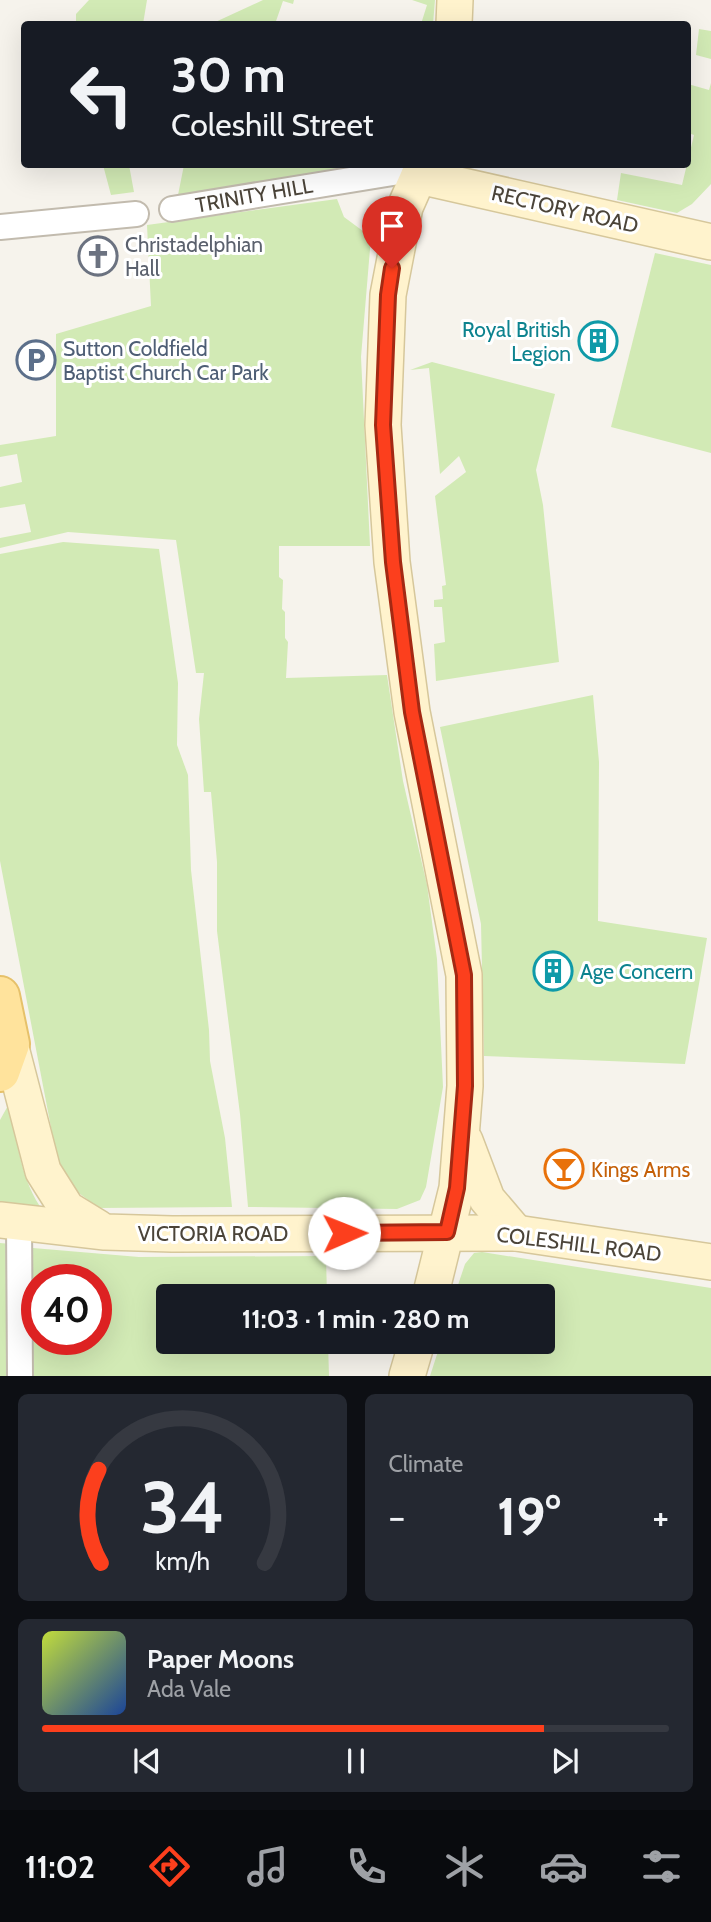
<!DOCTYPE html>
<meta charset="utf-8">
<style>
:root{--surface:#171b24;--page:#242831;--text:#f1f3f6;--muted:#9ea1a6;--line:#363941;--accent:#fc3f1d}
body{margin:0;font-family:Cabin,sans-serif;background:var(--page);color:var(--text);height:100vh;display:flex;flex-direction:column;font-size:26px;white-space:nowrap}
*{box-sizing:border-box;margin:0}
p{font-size:23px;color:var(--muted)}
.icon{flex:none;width:38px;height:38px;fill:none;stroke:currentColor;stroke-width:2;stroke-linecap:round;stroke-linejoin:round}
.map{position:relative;height:1376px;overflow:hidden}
.panel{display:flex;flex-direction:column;gap:18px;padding:18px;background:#0d0f14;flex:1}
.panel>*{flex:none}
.top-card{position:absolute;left:21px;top:21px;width:670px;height:147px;border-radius:7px;box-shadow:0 7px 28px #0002;background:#171b24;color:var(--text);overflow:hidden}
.speed{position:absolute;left:21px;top:1264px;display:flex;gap:14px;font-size:35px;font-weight:700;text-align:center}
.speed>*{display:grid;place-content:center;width:91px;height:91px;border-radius:50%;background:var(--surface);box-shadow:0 7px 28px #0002;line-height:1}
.speed .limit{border:10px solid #d22;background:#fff;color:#111}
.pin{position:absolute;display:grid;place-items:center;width:60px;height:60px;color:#fff;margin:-72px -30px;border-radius:50% 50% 50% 0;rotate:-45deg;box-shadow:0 0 7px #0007}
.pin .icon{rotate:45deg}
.me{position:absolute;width:77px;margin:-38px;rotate:89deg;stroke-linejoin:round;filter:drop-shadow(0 0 5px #0008)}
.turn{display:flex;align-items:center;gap:24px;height:147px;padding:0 35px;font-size:32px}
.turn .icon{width:91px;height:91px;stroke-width:2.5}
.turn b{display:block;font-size:49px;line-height:60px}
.big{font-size:52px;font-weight:700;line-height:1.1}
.panel .card{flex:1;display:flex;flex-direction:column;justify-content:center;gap:10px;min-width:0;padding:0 24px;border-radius:10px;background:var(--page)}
.panel .dial{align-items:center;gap:0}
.dial svg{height:182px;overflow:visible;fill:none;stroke:var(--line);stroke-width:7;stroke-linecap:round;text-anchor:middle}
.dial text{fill:var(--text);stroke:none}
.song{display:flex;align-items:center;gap:21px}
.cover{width:84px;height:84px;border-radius:10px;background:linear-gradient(135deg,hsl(70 70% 55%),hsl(220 70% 35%))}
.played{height:7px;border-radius:4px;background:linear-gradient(90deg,var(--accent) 80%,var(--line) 80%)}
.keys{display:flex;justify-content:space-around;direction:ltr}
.heat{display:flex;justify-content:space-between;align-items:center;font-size:38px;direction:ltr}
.panel .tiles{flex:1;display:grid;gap:18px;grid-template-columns:1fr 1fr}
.card:last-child{grid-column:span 2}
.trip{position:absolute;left:156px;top:1284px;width:399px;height:70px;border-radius:7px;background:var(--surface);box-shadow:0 7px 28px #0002;font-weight:700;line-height:70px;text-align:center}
.tabs{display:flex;height:112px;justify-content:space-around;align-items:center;background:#090b0e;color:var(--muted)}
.tabs .icon{width:49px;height:49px}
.tabs .selected{color:var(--accent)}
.tabs b{font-size:32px;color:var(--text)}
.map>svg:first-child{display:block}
.green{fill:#d2eab5;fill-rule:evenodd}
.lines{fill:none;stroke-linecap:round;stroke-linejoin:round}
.street-casing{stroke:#c2bbae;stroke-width:28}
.secondary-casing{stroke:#d6c79b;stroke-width:38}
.primary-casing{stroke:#e6c16a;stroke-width:42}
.street{stroke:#fff;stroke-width:24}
.secondary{stroke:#fff3cd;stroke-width:35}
.primary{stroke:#ffe39c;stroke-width:38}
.route-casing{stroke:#a42913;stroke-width:18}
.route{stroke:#fc3f1d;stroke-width:12}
.labels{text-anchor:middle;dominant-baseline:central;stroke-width:6;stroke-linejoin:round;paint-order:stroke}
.street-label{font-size:21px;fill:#4b4439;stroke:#fff}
.worship-label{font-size:21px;fill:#5b616d;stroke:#fff;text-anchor:start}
.culture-label{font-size:21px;fill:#0d838f;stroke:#fff;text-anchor:end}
.service-label{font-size:21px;fill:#4e5e75;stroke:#fff;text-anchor:start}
.food-label{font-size:21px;fill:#c56008;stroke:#fff;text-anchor:start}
</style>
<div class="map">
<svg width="711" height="1376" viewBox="0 0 711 1376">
<rect width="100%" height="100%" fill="#f6f3ec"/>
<g class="green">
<path d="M 89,0 L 147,0 L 143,24 L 76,24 L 76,14 Z"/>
<path d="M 263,0 L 294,0 L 293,4 L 283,1 L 275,24 L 211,24 Z"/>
<path d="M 412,0 L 435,0 L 433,24 L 421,24 L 427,5 Z"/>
<path d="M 699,29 L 711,31 L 711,59 L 696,55 Z"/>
<path d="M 711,83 L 711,184 L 692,204 L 677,213 L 617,200 L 621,173 L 682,185 L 694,135 L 688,133 L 688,84 L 709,90 Z"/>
<path d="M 103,165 L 129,165 L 134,192 L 111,195 Z"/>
<path d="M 184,165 L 382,165 L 177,200 Z"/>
<path d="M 337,199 L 344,217 L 371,237 L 361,357 L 370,546 L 279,546 L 279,577 L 283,580 L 282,609 L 285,612 L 285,638 L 288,642 L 286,678 L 387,675 L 403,781 L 427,885 L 437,959 L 443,1087 L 426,1187 L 420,1200 L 397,1209 L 248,1207 L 240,1114 L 217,931 L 217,862 L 211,792 L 204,792 L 199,719 L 204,673 L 196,673 L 176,540 L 68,532 L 0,548 L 0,538 L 31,532 L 25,504 L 0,508 L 0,487 L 22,482 L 17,454 L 0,457 L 0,445 L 56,436 L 56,334 L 151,306 L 147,225 Z"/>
<path d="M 655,253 L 711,265 L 711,453 L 611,427 Z"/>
<path d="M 432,362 L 555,394 L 536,470 L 543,505 L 559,662 L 436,681 L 434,644 L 445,642 L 442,607 L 434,607 L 434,600 L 443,599 L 442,586 L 446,585 L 435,496 L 466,472 L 459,456 L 440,474 L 429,368 L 410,370 Z"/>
<path d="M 63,542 L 159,549 L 178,683 L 177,745 L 188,775 L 191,870 L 209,1030 L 210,1061 L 225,1138 L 232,1207 L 99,1208 L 72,1188 L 58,1164 L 0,861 L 0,554 Z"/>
<path d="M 593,695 L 599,762 L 598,921 L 707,938 L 685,1064 L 484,1056 L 481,924 L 440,727 Z"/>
<path d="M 10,1102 C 17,1140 20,1180 44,1212 L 0,1207 L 0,1120 Z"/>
<path d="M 0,1243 L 11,1244 L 11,1376 L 0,1376 Z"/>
<path d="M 33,1248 L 139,1257 L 326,1256 L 327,1297 L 168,1297 L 168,1342 L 328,1342 L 329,1376 L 27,1376 L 27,1271 L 33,1271 ZM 37,1279 L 96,1279 L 96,1339 L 37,1339 Z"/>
<path d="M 482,1252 L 711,1288 L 711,1376 L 430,1376 L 441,1342 L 542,1342 L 542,1297 L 454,1297 L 465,1264 L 474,1253 Z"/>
</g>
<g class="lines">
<g class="street-casing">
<g id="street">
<path d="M 172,209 L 399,172 L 419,176"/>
<path d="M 0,227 L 136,214"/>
<path d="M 19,1222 L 20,1376"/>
</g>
</g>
<g class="secondary-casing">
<g id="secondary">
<path d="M 454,24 L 455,0"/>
<path d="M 424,164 L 405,207 L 388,295 L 383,425 L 392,562 L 412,712 L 464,975 L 465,1086 L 457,1188 L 430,1297"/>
<path d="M 419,176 L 711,242"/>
<path d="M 10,1044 L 43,1171 L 67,1209 L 98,1228"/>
<path d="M 465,1141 L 487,1199 L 516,1233"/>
<path d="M 0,1220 L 105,1232 L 172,1234 L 516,1233 L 711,1262"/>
<path d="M 407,1376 L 417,1342"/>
</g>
</g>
<g class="primary-casing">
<path id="primary" d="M 0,996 L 10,1044 L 0,1072"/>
</g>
<use href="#street" class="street"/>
<use href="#secondary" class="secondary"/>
<use href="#primary" class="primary"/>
</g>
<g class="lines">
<g class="route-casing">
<path id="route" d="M 344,1233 L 447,1232 L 457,1188 L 465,1086 L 464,975 L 412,712 L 393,562 L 383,425 L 388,295 L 392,268"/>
</g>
<use href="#route" class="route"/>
</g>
<defs>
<g id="church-ring" transform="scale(2.0125)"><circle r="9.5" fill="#fff" stroke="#6b7280" stroke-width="1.5"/><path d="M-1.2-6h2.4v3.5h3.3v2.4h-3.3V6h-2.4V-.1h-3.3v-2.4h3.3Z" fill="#6b7280"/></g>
<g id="building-ring" transform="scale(2.0125)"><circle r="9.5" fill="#fff" stroke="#0f9aa8" stroke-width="1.5"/><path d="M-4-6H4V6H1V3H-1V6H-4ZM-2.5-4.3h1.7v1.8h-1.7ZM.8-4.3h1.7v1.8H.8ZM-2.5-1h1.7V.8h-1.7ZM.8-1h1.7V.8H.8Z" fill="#0f9aa8"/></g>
<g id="parking-ring" transform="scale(2.0125)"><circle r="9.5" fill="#fff" stroke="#5c6f8a" stroke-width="1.5"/><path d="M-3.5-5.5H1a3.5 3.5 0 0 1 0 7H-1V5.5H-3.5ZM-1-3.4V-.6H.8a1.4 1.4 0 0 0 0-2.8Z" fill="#5c6f8a"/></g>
<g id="bar-ring" transform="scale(2.0125)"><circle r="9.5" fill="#fff" stroke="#e8710a" stroke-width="1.5"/><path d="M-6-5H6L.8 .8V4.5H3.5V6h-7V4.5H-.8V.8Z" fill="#e8710a"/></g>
</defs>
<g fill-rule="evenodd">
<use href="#church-ring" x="98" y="256"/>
<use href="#building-ring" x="598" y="341"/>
<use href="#parking-ring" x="36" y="360"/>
<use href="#building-ring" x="553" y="971"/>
<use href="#bar-ring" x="564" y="1169"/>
</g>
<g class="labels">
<g class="street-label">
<text transform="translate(254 195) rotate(-10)">TRINITY HILL</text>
<text transform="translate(565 209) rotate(13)">RECTORY ROAD</text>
<text x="213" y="1233">VICTORIA ROAD</text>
<text transform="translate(579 1244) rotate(7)">COLESHILL ROAD</text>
</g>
<g class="worship-label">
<text x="125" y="244">Christadelphian<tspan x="125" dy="24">Hall</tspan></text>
</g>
<g class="culture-label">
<text x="571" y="329">Royal British<tspan x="571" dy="24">Legion</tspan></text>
<text x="580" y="971" text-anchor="start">Age Concern</text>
</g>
<g class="service-label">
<text x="63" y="348">Sutton Coldfield<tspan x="63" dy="24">Baptist Church Car Park</tspan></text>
</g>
<g class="food-label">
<text x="591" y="1169">Kings Arms</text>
</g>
</g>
</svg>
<div class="speed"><div class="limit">40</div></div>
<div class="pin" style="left:392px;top:268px;background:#d93025"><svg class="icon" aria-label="arrive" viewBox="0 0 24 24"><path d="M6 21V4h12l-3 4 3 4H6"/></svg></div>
<svg class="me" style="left:344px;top:1233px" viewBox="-20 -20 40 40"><circle r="19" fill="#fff"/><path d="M0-13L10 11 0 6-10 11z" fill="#fc3f1d"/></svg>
<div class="trip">11:03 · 1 min · 280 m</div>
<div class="top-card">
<div class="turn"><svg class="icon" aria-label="left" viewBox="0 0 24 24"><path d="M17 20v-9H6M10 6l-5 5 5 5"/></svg><div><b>30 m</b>Coleshill Street</div></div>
</div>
</div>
<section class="panel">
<div class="tiles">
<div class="card dial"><svg viewBox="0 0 100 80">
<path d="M14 69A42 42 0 1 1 86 69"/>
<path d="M14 69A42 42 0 0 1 13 28" stroke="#fc3f1d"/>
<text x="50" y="56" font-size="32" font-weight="700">34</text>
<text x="50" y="72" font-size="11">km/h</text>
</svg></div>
<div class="card"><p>Climate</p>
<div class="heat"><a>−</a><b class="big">19°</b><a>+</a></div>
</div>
<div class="card">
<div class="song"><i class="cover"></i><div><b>Paper Moons</b><p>Ada Vale</p></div></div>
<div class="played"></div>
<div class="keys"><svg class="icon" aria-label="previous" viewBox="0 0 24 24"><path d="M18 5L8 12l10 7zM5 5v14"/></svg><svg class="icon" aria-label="pause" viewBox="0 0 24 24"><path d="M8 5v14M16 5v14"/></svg><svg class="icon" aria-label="next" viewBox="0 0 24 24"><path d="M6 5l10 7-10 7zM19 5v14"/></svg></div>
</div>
</div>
</section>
<nav class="tabs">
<b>11:02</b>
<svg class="icon selected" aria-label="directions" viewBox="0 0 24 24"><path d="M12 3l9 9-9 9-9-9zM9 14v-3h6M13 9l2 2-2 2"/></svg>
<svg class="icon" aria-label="music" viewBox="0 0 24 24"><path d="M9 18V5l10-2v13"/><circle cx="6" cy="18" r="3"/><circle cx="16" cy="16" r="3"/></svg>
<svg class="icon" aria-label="phone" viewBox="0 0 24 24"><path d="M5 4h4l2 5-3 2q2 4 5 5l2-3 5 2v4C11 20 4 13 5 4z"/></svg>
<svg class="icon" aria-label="climate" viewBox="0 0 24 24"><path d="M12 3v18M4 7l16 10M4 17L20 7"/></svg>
<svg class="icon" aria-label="car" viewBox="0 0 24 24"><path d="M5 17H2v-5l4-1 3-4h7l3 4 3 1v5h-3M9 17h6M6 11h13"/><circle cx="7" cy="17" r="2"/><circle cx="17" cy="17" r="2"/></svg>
<svg class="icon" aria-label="filters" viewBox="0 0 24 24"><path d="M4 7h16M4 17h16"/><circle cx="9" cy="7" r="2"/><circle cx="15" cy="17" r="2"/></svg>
</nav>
